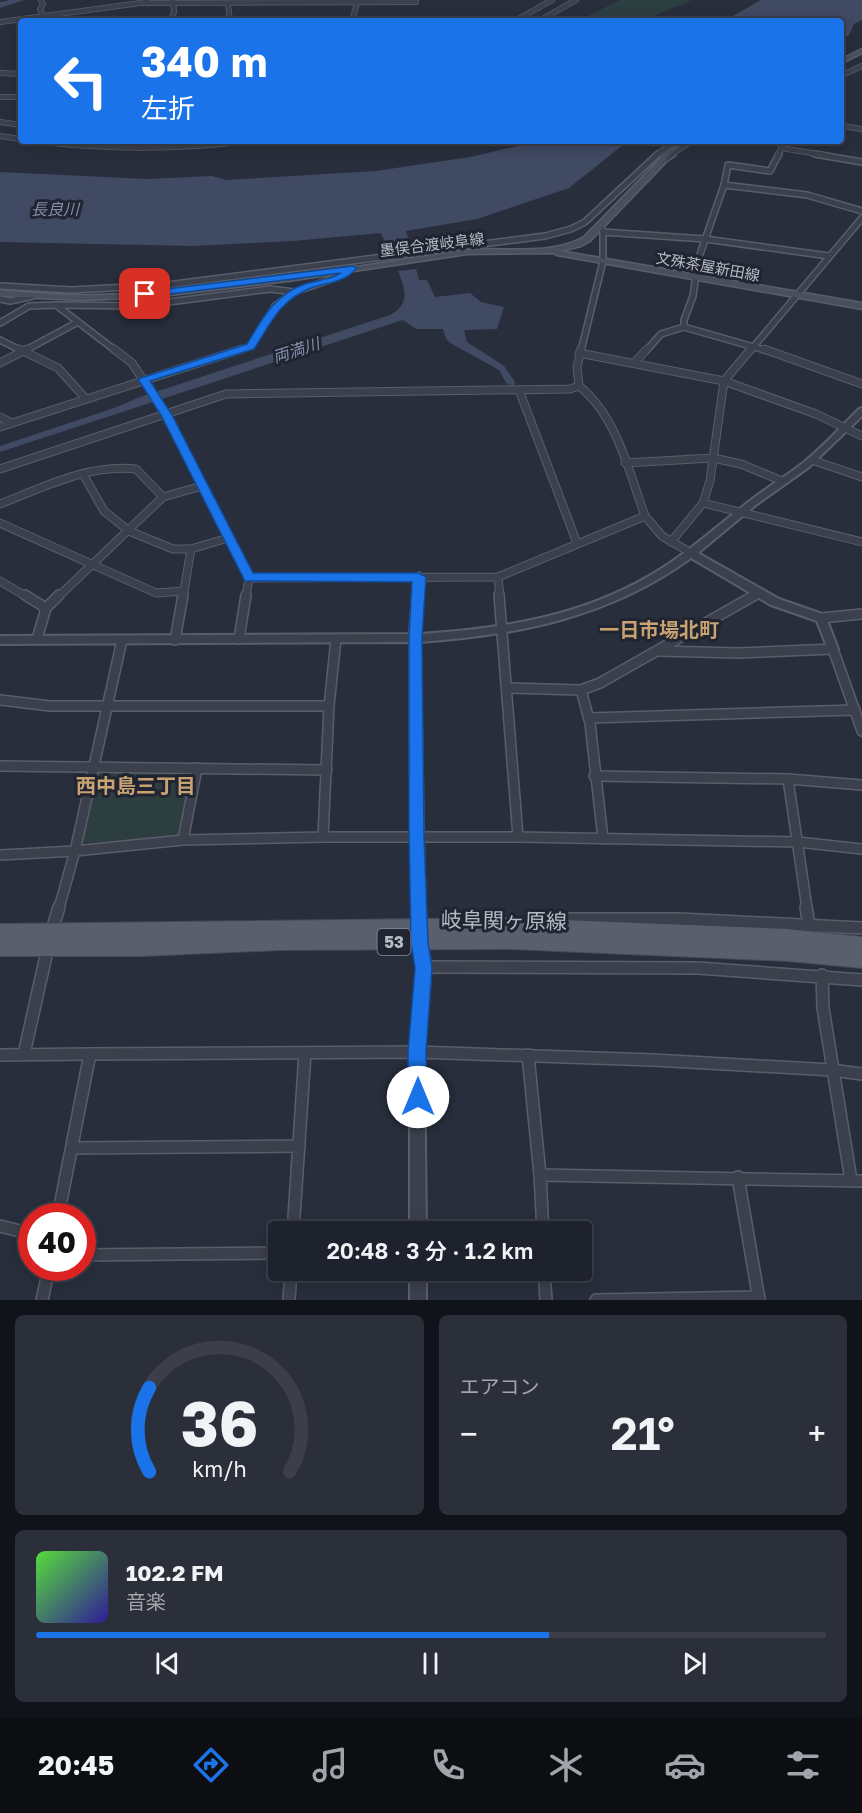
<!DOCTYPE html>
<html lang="ja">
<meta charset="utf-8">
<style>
:root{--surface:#1e222d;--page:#2b2f39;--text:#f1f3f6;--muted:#a1a4aa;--line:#3c3f49;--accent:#1a73e8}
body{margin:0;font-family:"Golos Text","Noto Sans JP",sans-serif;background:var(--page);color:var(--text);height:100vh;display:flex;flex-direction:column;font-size:22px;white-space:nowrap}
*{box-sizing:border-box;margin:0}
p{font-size:20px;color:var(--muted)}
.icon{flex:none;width:33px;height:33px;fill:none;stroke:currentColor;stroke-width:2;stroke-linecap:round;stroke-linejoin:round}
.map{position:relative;height:1300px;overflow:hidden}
.side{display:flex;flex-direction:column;gap:15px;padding:15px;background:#101319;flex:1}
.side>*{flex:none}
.guide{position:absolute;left:18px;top:18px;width:826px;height:126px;border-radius:6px;box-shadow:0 3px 15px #0003,0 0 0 2px var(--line);background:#1a73e8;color:#fff;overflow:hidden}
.speed{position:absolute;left:18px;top:1203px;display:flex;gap:12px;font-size:30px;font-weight:700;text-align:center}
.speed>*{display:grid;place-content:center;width:78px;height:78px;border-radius:50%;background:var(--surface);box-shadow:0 3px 15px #0003,0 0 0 2px var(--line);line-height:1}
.speed .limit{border:9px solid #d22;background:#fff;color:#111}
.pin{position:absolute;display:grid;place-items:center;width:51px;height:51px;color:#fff;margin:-26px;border-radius:12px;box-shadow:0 3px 9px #0006}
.me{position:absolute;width:66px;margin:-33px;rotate:0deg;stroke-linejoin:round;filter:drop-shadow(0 0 4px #0008)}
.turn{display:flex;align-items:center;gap:21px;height:126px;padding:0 24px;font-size:27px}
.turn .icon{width:78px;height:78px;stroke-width:2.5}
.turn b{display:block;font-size:42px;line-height:51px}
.big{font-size:45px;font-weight:600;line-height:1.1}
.side .tile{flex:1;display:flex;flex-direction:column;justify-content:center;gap:9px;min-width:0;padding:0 21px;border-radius:9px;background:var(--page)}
.side .dial{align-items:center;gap:0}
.dial svg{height:156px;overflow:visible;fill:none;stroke:var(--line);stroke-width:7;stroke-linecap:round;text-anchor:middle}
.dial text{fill:var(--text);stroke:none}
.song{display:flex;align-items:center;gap:18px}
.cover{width:72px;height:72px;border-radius:9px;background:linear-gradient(135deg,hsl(110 70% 55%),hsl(250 70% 35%))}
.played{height:6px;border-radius:3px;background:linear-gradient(90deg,var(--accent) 65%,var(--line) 65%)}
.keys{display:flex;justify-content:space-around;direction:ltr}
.heat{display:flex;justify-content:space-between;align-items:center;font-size:33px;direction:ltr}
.side .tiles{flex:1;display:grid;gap:15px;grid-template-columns:1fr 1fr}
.tile:last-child{grid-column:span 2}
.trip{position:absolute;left:268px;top:1221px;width:324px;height:60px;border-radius:6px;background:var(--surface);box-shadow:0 3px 15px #0003,0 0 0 2px var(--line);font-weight:600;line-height:60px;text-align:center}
.tab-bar{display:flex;height:96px;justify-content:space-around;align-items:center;background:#0c0e12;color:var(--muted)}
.tab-bar .icon{width:42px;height:42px}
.tab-bar .on{color:var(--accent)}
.tab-bar b{font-size:27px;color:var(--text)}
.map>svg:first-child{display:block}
.green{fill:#2d3e41}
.water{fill:#404a63}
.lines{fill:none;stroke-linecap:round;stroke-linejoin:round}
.river{fill:#404a63;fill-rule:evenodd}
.minor-far4-casing{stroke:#595e6a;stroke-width:6}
.minor-far3-casing{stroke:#595e6a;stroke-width:8}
.minor-far2-casing{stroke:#595e6a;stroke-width:9}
.minor-far1-casing{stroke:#595e6a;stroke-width:12}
.minor-casing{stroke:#595e6a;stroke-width:14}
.tertiary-casing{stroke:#595e6a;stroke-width:4}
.secondary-casing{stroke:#595e6a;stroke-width:3}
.primary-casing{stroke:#444955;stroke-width:2}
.minor-far4{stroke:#3b404c;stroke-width:4.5}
.minor-far3{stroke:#3b404c;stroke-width:5}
.minor-far2{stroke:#3b404c;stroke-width:7}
.minor-far1{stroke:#3b404c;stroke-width:9}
.minor{stroke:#3b404c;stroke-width:11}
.tertiary{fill:#3b404c;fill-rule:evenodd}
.secondary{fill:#4a4f5f;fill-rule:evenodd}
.primary{fill:#595f6c;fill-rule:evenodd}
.route{fill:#1a73e8;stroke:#114b97;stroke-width:1.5}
.labels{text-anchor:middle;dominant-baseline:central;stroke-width:6;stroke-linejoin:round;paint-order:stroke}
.far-street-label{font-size:15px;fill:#b7bbc7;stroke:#202531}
.far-water-label{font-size:16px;font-style:italic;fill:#838eab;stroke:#202531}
.shield{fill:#202531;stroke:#8a8e9a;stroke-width:1.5}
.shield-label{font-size:16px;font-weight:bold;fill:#b7bbc7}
.neighbourhood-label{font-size:20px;font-weight:bold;fill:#c8a271;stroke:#202531}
.near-street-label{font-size:21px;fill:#b7bbc7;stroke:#202531}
</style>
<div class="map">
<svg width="862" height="1300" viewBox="0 0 862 1300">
<rect width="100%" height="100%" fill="#282e3c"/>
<g class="green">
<path d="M 620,0 L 692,0 L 642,21 L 613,21 L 588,16 Z"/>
<path d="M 97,769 L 193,771 L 180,842 L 77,843 Z"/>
</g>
<g class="water">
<path d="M 761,0 L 862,0 L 862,20 L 854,24 L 849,35 L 842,38 L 842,21 L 724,21 Z"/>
<path d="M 539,141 L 628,141 L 569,188 L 477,219 L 406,231 L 410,243 L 386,245 L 381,233 L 293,241 L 194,246 L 0,242 L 0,172 L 147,179 L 212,176 L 226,180 L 376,171 L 470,157 Z"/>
<path d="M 416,269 L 419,280 L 427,280 L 435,297 L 470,293 L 481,302 L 504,307 L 497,329 L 464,330 L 467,342 L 504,366 L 515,382 L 514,386 L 506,383 L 499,370 L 452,344 L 446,339 L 443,329 L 416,329 L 403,320 L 0,452 L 0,446 L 114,408 L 140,397 L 390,315 C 411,304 405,289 398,271 Z"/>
</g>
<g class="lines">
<path class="river" d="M 10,0 L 24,0 L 0,8 L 0,2 Z"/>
<g class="minor-far4-casing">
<g id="minor-far4">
<path d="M 41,0 L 43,4 L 40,9 L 43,16"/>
<path d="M 143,3 L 416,2"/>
<path d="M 228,4 L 230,21"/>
<path d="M 57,21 L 73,21"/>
<path d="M 171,21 L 174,12 L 173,0"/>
<path d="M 352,21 L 358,0"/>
<path d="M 515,21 L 552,0"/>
<path d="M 539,21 L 576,0"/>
<path d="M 0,22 L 148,2"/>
<path d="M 0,73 L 21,74"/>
<path d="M 842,75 L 862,66"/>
<path d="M 0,97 L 21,97"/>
<path d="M 0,122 L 21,125"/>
<path d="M 842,126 L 862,129"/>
<path d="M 0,136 L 21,139"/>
<path d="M 35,141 C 107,150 177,150 249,141"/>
<path d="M 781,148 L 823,155"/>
<path d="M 656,155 L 672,144 L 682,141"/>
<path d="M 670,155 L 692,141"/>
<path d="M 778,155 L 784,141"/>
</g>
</g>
<g class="minor-far3-casing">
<g id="minor-far3">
<path d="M 815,154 L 862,162"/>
<path d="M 662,161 L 673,154"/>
<path d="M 724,185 L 807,195 L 862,211"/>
<path d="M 600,225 L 603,232 L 705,239 L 829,256"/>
<path d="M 0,286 L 71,290 L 167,285 L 545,236 L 571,229 L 585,222 L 658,154"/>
<path d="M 294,292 L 332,279 L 353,268"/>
<path d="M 0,299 L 10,301 L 33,296"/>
<path d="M 56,305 L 138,306 L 270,289 L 294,292 L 275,306 L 251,346 L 237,351"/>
<path d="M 0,323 L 29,306 L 56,305 L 116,351"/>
<path d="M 684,327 L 684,320 L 693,296 L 698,260 L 724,185 L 728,165 L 770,171 L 779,154"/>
<path d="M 0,340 L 22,351"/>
<path d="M 24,351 L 76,323"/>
<path d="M 581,351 L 603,261 L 603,232"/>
<path d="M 646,351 L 661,334 L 684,327 L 768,351"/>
<path d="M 750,351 L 862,218"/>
</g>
</g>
<g class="minor-far2-casing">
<g id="minor-far2">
<path d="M 19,349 L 58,368 L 86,399"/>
<path d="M 114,349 L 132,363 L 166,415 L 249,578 L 246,597"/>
<path d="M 764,349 L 862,384"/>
<path d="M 579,353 L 724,381 L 816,414 L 862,436"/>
<path d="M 0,363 L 27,349"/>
<path d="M 634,363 L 647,349"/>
<path d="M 579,386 L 577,367 L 581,349"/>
<path d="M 519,390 L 577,543"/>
<path d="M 0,417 L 12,423"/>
<path d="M 0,427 L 242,349"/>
<path d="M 812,460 L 862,477"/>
<path d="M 625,463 L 713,458 L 741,464 L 782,481"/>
<path d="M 0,469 L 226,394 L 570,389 L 579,386 C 617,416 629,472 645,516 L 498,577 L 249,578"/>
<path d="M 83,474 L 104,511 L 129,531 L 173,549 L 191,549 L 228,538"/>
<path d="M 703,503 L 710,481 L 724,381 L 751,349"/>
<path d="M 0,504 C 44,487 88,464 136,469 L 163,497"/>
<path d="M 645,516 L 662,536 L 691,553"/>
<path d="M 0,523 L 156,593 L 184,591"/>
<path d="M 671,542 L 703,503 L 862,542"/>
<path d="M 498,577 L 500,597"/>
<path d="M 0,581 L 27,597"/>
<path d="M 58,597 L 163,497 L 202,486"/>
<path d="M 183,597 L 191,549"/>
<path d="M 752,597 L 759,593"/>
</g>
</g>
<g class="minor-far1-casing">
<g id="minor-far1">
<path d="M 25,595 L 46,608"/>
<path d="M 499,595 L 518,837"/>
<path d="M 821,618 L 862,614"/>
<path d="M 37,639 L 46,608 L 59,595"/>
<path d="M 239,639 L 246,595"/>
<path d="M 175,640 L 183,595"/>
<path d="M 658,651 L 738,653 L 833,649 L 862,731"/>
<path d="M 507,688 L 581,690 L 600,683 L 755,595"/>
<path d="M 581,690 L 590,723 L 603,839"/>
<path d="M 0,700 L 50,706 L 329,706"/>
<path d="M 589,718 L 855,710"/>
<path d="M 0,766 L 327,770"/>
<path d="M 594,776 L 788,779 L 862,785"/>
<path d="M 788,779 L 807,908"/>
<path d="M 323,837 L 518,837 L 798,842 L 862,849"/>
<path d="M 183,840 L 197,768"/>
<path d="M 0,855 L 75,851 L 183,840 L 323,837 L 329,706 L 336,639"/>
<path d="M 59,908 L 75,851 L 122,640"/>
</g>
</g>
<g class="minor-casing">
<g id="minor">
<path d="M 806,907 L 809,925"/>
<path d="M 533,919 L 679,919 L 862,928"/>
<path d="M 51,934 L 59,907"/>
<path d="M 424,967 L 698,968 L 862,980"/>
<path d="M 822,975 L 823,1008 L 851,1180"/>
<path d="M 24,1054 L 48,947"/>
<path d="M 0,1055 L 90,1054"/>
<path d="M 528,1055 L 540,1175 L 543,1232"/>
<path d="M 72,1148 L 299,1146"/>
<path d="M 540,1175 L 862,1181"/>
<path d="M 738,1177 L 759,1300"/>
<path d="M 58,1216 L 90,1054 L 417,1052 L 653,1060 L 832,1070 L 862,1074"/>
<path d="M 0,1226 L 32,1234"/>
<path d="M 293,1232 L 305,1053"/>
<path d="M 82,1255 L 279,1253"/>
<path d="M 544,1270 L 546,1300"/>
<path d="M 42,1300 L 49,1268"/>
<path d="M 289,1300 L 291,1270"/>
<path d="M 596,1300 L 759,1297"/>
</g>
</g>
<g class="tertiary-casing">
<g id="tertiary">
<path d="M 862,408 L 862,416 L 809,467 L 757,504 L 698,553 L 779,599 L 825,615 L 838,649 L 837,652 L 829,652 L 817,621 L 771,605 L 691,558 C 610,617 519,635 420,642 L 423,836 L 426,941 L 431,967 L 424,1052 L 426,1232 L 410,1232 L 410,1052 L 417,967 L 414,941 L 411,836 L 410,642 L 0,644 L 0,636 L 410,634 L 414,577 L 419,573 L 424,577 L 420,634 C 500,629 579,617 649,576 C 686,555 717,526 751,500 C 768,487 786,476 803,463 C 823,447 841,427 859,409 Z"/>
<rect x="410" y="1270" width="16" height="30"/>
</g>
</g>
<g class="secondary-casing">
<g id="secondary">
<path d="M 862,49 L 862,53 L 842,63 L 842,59 Z"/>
<path d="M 673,141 L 681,141 L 683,144 L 667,157 L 665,163 L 590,241 L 581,246 L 560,251 L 862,303 L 862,309 L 557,255 L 553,253 L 467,254 L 288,281 L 154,297 L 82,300 L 0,296 L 0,290 C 32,293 64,296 96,295 C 220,292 344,268 467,250 C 504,247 551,256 584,237 L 659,160 L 661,154 L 675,144 Z"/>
</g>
</g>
<g class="primary-casing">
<path id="primary" d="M 511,918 L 786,929 L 862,937 L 862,968 L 788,961 L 511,949 L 282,950 L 142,956 L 0,956 L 0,940 L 171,939 L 0,940 L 0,924 Z"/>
</g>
<use href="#minor-far4" class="minor-far4"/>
<use href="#minor-far3" class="minor-far3"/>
<use href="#minor-far2" class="minor-far2"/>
<use href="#minor-far1" class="minor-far1"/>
<use href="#minor" class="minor"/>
<use href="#tertiary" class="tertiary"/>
<use href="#secondary" class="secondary"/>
<use href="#primary" class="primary"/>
</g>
<path class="route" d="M 353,266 L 357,268 C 344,283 328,282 311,288 C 280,300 271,323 254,349 L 150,381 L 172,415 L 253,573 L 419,573 L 426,577 L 422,638 L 424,836 L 428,942 L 432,968 L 426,1052 L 427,1097 L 424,1103 L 418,1106 L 411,1103 L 408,1097 L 408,1052 L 415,968 L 411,942 L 409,836 L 409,638 L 412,582 L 245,581 L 161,415 L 138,379 L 247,344 C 262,319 275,294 305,284 C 317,280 331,280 341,273 L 145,297 L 140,294 L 142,292 Z"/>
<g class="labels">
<g class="far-street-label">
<text transform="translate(432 244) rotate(-7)">墨俣合渡岐阜線</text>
<text transform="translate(708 266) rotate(10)">文殊茶屋新田線</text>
</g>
<g class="far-water-label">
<text x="55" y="209">長良川</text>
<text transform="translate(296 350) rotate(-18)">両満川</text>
</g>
<rect class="shield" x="377.5" y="929" width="33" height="26" rx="4.5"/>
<g class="shield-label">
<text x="394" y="942">53</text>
</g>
<g class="neighbourhood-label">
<text x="659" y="629">一日市場北町</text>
<text x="136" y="785">西中島三丁目</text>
</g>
<g class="near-street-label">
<text transform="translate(504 920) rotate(1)">岐阜関ヶ原線</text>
</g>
</g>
</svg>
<div class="speed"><div class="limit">40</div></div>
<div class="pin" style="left:145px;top:294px;background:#d93025"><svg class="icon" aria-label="arrive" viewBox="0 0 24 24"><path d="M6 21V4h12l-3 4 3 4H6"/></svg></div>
<svg class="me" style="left:418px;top:1097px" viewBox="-20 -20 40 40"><circle r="19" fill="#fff"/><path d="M0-13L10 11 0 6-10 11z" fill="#1a73e8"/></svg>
<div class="trip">20:48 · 3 分 · 1.2 km</div>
<div class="guide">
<div class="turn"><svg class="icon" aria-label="left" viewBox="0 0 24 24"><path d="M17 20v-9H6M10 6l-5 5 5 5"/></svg><div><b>340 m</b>左折</div></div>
</div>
</div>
<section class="side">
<div class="tiles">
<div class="tile dial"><svg viewBox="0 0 100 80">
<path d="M14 69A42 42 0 1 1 86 69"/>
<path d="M14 69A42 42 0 0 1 14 26" stroke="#1a73e8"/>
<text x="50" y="56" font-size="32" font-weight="700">36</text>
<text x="50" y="72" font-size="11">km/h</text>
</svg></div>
<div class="tile"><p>エアコン</p>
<div class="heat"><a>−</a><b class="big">21°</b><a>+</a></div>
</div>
<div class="tile">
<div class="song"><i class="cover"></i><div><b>102.2 FM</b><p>音楽</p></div></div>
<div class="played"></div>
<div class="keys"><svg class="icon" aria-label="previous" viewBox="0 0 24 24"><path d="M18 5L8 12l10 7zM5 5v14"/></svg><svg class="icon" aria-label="pause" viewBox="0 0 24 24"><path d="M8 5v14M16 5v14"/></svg><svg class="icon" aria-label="next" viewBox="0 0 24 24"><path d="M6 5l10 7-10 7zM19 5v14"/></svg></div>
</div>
</div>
</section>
<nav class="tab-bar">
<b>20:45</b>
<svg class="icon on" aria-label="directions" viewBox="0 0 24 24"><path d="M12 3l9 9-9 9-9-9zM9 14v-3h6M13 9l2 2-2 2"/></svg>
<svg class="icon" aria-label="music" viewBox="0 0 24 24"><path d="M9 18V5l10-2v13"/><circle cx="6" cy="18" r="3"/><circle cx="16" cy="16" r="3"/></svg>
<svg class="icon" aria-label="phone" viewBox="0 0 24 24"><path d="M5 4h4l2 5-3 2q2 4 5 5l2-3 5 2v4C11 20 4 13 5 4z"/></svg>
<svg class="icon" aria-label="climate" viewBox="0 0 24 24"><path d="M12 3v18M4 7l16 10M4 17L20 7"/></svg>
<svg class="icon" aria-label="car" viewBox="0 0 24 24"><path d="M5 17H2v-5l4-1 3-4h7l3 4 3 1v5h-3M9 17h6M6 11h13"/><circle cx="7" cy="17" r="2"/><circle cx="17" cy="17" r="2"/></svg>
<svg class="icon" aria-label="filters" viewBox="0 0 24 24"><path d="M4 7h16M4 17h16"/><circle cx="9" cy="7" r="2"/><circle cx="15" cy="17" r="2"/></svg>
</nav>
